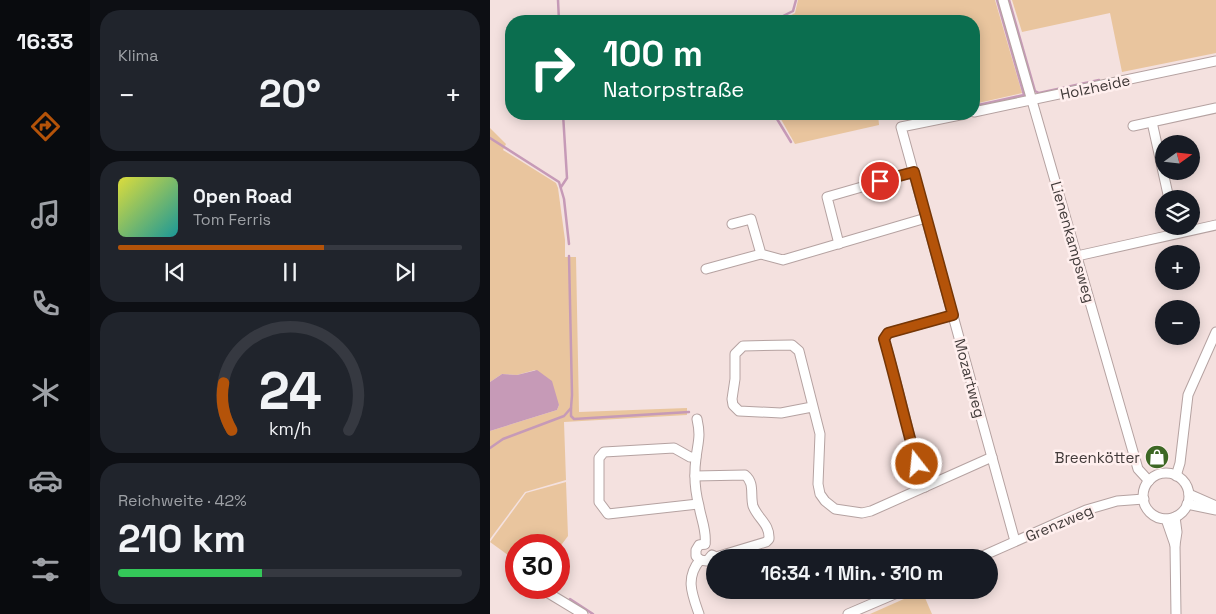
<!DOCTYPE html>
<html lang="de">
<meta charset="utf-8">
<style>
:root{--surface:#171b24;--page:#20242c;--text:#f1f3f6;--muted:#9ea1a6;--line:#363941;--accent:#b45309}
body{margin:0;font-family:"Space Grotesk",sans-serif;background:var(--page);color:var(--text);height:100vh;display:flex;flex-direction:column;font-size:19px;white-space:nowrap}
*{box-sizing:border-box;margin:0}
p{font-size:16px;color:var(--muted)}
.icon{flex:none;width:28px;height:28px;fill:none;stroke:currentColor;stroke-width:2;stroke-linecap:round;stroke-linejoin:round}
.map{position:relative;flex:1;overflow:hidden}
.panel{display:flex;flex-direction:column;gap:10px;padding:10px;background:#0d0f14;width:400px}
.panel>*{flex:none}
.top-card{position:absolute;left:15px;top:15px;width:475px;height:105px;border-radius:20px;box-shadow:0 2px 12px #0003;background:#0b6e4f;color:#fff;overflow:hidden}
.needle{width:32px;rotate:75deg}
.controls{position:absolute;left:665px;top:135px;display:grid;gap:10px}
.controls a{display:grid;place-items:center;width:45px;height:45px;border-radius:50%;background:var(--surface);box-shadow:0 2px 12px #0003;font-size:25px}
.speed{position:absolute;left:15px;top:534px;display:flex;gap:10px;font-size:25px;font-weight:700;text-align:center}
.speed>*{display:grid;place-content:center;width:65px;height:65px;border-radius:50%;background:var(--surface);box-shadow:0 2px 12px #0003;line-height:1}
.speed .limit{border:8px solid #d22;background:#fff;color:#111}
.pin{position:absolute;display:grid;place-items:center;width:42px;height:42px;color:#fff;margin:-21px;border:2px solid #fff;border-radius:50%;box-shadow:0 1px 5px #0007}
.me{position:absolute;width:55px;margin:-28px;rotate:344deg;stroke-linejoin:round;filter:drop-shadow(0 0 4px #0008)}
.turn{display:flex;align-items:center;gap:18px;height:105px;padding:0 15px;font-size:22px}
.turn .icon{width:65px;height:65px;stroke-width:2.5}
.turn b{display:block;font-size:35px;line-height:42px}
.big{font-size:38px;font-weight:600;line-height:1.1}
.panel .card{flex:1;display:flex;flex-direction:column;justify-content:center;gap:8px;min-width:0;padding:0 18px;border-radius:20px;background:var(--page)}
.panel .dial{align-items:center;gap:0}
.dial svg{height:130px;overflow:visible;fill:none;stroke:var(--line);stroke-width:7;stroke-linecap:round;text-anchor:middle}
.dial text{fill:var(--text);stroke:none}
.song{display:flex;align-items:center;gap:15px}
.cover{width:60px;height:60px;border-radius:8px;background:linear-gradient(135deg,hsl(60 70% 55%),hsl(180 70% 35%))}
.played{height:5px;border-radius:2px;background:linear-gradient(90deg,var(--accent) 60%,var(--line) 60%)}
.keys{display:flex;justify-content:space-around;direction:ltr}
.heat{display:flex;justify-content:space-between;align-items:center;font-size:28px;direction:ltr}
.charge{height:8px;border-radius:4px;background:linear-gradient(90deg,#34c759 42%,var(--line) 0)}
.trip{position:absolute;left:216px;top:549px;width:292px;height:50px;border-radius:25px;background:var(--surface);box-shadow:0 2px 12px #0003;font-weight:600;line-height:50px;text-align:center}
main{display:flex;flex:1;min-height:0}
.tabs{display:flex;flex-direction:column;width:90px;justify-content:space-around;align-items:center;background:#090b0e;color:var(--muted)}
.tabs .icon{width:35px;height:35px}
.tabs .active{color:var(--accent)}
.tabs b{font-size:22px;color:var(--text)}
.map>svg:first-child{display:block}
.green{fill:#e9c59e}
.water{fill:#c69ab7}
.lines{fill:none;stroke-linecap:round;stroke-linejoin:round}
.stream{stroke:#c69ab7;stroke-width:2.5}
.minor-casing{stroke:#b5a2a1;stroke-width:11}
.minor{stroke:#fff;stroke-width:9}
.route-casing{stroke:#753606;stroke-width:12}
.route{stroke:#b45309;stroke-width:9}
.labels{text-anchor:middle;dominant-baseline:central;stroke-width:5;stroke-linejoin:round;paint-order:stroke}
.street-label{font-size:15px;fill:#413a39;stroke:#ffefee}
.poi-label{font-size:15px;fill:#413a39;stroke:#ffefee;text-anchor:end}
</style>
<main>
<nav class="tabs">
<b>16:33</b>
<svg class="icon active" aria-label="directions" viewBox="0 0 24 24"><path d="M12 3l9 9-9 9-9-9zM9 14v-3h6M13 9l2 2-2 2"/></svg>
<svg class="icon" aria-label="music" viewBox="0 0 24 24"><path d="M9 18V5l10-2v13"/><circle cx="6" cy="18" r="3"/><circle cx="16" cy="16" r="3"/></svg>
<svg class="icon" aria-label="phone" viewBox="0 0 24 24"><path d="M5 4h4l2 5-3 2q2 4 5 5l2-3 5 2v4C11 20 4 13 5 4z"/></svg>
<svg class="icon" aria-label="climate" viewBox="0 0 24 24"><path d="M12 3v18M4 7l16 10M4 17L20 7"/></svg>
<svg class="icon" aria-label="car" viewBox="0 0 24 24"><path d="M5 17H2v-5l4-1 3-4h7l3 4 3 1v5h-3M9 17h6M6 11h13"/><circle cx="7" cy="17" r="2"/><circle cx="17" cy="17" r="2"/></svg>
<svg class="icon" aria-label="filters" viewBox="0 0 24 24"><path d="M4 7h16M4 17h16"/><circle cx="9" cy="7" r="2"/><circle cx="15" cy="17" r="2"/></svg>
</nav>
<section class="panel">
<div class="card"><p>Klima</p>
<div class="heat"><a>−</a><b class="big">20°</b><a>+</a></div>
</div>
<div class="card">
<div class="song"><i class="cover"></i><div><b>Open Road</b><p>Tom Ferris</p></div></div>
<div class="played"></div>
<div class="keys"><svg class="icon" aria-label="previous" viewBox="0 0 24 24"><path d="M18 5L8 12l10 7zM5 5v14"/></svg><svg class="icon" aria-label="pause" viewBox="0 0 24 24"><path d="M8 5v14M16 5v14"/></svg><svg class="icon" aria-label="next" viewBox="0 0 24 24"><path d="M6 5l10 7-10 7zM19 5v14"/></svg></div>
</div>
<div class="card dial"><svg viewBox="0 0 100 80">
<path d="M14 69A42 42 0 1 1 86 69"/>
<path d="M14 69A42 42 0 0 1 9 40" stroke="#b45309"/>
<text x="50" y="56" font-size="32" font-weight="700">24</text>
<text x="50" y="72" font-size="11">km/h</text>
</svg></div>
<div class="card"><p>Reichweite · 42%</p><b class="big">210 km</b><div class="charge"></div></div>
</section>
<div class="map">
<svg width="726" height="614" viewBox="0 0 726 614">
<rect width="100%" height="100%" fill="#f4e1df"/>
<g class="green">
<path d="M 308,0 L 505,0 L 532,93 L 484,104 L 484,21 L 290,21 L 305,13 Z"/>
<path d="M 522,0 L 726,0 L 726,53 L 632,72 L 620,13 L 532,32 Z"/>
<path d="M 288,114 L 388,114 L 389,125 L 305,144 Z"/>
<path d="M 0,128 L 16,144 L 13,150 L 66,183 L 68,188 L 75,240 L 75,257 L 86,257 L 89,412 L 197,408 L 197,415 L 74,422 L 76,480 L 35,492 L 0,539 L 0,431 L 67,410 L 69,405 L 45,370 L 27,375 L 12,374 L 0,382 Z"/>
<path d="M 76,482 L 78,536 L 69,548 L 69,545 L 26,545 L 26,561 L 0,542 L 36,493 Z"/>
<path d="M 432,591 L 442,614 L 380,614 Z"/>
</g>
<path class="water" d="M 47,370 L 62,381 L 69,405 L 67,410 L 0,431 L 0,382 L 12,374 L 27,375 Z"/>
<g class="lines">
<g class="stream">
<path d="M 68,0 L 69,21"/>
<path d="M 519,0 L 545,91 L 549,93 L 609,80"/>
<path d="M 283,21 L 303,11 L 306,0"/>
<path d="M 484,106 L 534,95 L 507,0"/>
<path d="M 284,114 L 301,142"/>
<path d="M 420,119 L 446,114"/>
<path d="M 0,138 L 69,182 L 74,199 L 79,244"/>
<path d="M 71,187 L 77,178 L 73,114"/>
<path d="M 81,408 L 81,416 L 84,419 L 199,412"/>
<path d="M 0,448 L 13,439 L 74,416 L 81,408 L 82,395 L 79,256"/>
<path d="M 80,599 L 103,614"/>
</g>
<g class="minor-casing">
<g id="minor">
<path d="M 513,0 L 648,469 L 659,481"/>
<path d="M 484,112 L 726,61"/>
<path d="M 475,114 L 411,127 L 525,541"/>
<path d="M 662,122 L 679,199"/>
<path d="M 643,126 L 726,108"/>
<path d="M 242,224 L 261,219 L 271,254 L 293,260 L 436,218"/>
<path d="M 349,244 L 337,197 L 424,172"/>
<path d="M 587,256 L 726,225"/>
<path d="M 216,269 L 271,254"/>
<path d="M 322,407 L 291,413 L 249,411 L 243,405 L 242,399 L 245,379 L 245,354 L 253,346 L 302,345 L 309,351 L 330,434 L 328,484 L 330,494 L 335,501 L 345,509 L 372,513 L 381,511 L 502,457"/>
<path d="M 207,419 C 211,437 208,441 206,458 C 204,473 205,491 209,506 C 211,519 217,531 215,544"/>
<path d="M 206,457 L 200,457 L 184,448 L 114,452 L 109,458 L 109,502 L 118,514 L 208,504"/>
<circle cx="676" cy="496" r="23"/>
<path d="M 205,476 L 255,475 C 265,483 260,495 263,506 C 268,519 280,524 279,539 L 276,542 L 226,557 L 222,555 L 217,561 L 210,560 C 195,578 202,594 209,614"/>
<path d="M 686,476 L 690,463 L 698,395 L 726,332"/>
<path d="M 435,487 L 431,479 C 418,432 408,386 394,339 L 398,333 L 463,315"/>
<path d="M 699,494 L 726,506"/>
<path d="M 697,504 L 726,510"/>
<path d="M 685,517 L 687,532 L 685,545 L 686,614"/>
<path d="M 676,519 L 685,545"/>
<path d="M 488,558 L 596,510 L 627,501 L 654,499"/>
<path d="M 210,560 L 206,556 L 206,550 L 209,545 L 215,544"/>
<path d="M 50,588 L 93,614"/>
<path d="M 358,614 L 414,590"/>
</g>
</g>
<use href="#minor" class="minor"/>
</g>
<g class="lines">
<g class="route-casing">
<path id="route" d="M 390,181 L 424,172 L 463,315 L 398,333 L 394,339 C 406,381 415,422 427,464"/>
</g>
<use href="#route" class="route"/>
</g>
<defs>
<g id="shop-disc" transform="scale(1.25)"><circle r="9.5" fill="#3d6724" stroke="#ffefee"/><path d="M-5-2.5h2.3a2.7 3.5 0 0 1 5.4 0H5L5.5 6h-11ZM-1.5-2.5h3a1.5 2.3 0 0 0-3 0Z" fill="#fff"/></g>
</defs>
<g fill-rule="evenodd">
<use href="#shop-disc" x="667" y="457"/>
</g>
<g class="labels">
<g class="street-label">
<text transform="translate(605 87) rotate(-12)">Holzheide</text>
<text transform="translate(583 242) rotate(74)">Lienenkampsweg</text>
<text transform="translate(480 378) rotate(75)">Mozartweg</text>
<text transform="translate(569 523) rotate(-23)">Grenzweg</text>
</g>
<g class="poi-label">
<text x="650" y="457">Breenkötter</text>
</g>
</g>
</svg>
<div class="controls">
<a><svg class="needle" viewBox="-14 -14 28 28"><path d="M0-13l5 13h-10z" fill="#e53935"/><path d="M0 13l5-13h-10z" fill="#9ea1a6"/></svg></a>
<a><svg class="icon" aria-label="layers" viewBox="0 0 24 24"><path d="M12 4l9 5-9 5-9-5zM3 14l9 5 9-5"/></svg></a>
<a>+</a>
<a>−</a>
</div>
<div class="speed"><div class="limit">30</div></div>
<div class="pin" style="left:390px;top:181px;background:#d93025"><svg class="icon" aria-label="arrive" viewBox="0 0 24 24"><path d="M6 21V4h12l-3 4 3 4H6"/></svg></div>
<svg class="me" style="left:427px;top:464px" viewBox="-20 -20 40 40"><circle r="17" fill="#b45309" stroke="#fff" stroke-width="3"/><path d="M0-11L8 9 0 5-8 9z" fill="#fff"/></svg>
<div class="trip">16:34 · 1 Min. · 310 m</div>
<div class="top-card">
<div class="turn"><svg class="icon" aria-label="right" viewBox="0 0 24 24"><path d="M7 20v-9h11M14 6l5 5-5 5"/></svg><div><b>100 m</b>Natorpstraße</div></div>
</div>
</div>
</main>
